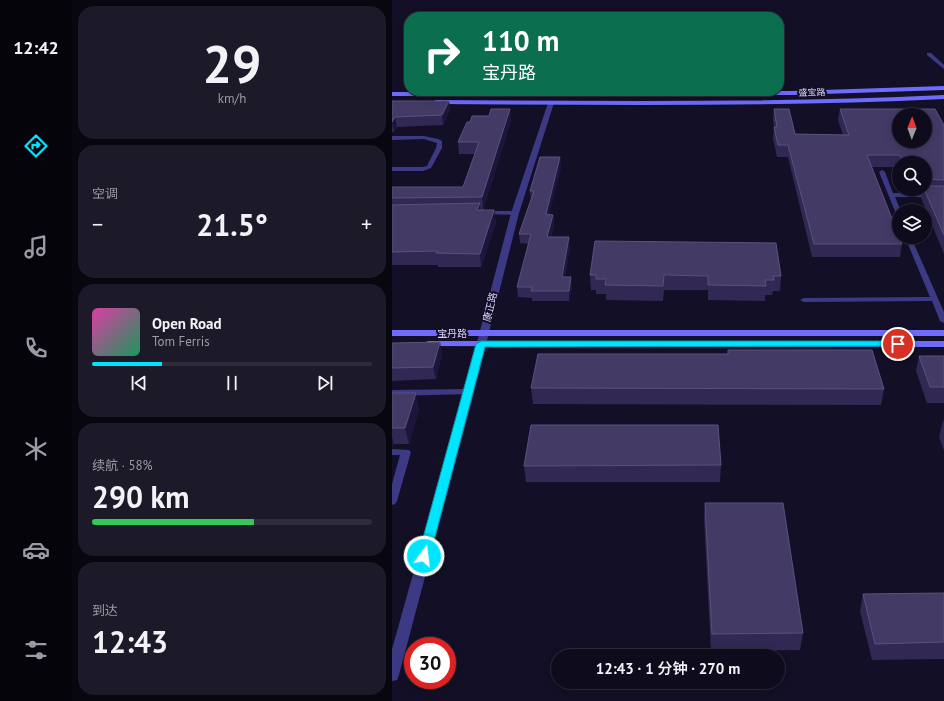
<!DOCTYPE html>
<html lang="zh">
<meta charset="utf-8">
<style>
:root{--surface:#0e0b1c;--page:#1c1929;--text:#f1f3f6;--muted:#9b9ba3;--line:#2e2b3b;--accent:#00e5ff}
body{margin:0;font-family:"PT Sans","Noto Sans SC",sans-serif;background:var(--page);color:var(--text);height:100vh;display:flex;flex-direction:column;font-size:15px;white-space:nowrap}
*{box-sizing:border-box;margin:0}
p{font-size:13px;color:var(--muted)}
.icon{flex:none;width:22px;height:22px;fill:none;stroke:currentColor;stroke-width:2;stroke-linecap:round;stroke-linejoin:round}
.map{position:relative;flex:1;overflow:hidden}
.panel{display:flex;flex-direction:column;gap:6px;padding:6px;background:#08060f;width:320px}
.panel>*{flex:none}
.guide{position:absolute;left:12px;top:12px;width:380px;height:84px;border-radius:16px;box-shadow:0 2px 10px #0003,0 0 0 1px var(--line);background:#0b6e4f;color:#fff;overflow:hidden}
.needle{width:26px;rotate:1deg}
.buttons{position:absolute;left:500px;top:108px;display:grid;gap:8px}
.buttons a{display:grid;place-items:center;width:40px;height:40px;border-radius:50%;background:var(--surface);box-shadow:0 2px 10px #0003,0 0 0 1px var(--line);font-size:20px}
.speed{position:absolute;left:12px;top:637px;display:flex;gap:8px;font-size:20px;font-weight:700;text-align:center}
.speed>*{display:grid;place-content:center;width:52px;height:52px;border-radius:50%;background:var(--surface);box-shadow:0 2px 10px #0003,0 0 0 1px var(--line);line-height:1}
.speed .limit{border:6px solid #d22;background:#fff;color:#111}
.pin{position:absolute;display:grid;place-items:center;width:34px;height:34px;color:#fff;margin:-17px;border:2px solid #fff;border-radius:50%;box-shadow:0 1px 4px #0007}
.me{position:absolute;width:44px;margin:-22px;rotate:15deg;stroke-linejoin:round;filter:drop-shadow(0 0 3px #0008)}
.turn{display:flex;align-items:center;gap:14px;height:84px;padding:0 12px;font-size:18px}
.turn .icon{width:52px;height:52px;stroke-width:2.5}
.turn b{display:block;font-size:28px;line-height:34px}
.big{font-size:30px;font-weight:600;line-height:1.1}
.panel .tile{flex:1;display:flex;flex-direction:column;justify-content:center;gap:6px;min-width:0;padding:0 14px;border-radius:16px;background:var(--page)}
.panel .dial{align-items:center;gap:0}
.dial b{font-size:52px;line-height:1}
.song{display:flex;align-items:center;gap:12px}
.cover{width:48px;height:48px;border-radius:6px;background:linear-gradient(135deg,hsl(320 70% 55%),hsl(150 70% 35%))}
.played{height:4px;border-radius:2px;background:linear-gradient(90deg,var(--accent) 25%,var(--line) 25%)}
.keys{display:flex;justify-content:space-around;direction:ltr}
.heat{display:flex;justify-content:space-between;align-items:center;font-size:22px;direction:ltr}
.charge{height:6px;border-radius:3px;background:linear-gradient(90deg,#34c759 58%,var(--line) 0)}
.trip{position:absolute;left:159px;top:649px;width:234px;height:40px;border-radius:20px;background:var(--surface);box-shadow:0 2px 10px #0003,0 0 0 1px var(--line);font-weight:600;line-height:40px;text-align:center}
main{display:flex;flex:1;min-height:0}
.menu{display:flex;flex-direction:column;width:72px;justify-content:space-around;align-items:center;background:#06040b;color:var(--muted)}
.menu .icon{width:28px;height:28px}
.menu .active{color:var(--accent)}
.menu b{font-size:18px;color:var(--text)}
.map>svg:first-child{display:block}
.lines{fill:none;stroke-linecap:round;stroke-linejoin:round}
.lane{fill:#3d3a85;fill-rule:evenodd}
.street{fill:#3d3a85;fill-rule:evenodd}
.secondary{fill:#6f6bff;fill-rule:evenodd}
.wall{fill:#312854}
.shaded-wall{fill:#1d163a}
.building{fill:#433a66;stroke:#5a527e;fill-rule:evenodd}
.route{fill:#00e5ff;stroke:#0095a6}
.labels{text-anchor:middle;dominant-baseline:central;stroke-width:4;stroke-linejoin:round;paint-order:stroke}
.far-street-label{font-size:9px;fill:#d9d4ff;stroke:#130f26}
.street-label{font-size:10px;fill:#d9d4ff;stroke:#130f26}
</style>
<main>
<nav class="menu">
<b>12:42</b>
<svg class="icon active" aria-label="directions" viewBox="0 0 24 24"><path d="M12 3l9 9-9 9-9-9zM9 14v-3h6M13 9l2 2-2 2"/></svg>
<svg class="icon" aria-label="music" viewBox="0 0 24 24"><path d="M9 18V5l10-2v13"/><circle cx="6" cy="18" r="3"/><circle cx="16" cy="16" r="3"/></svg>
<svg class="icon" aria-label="phone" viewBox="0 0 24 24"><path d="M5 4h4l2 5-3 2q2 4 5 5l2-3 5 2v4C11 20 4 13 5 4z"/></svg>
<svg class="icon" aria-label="climate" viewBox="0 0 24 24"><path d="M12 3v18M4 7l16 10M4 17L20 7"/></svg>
<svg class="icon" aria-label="car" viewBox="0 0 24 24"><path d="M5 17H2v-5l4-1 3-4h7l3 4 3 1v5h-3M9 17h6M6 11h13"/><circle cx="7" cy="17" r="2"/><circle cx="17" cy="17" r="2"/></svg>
<svg class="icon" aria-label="filters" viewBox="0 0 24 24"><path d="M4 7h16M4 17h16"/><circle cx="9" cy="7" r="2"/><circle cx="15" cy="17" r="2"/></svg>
</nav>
<section class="panel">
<div class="tile dial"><b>29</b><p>km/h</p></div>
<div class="tile"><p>空调</p>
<div class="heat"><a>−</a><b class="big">21.5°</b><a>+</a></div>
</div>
<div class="tile">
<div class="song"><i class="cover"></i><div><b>Open Road</b><p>Tom Ferris</p></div></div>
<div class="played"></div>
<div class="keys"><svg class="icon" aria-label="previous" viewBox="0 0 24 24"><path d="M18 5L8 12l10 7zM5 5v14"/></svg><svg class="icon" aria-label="pause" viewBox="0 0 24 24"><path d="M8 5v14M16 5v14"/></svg><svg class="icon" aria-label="next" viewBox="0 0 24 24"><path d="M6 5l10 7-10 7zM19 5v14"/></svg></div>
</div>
<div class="tile"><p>续航 · 58%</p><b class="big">290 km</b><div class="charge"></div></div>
<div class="tile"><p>到达</p><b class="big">12:43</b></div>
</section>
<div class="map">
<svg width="552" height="701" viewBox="0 0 552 701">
<rect width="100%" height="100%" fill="#130f26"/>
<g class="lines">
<g class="lane">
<path d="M 535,53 L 539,53 L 552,65 L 552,69 L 535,55 Z"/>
<path d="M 0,136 L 32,136 L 46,139 L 50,141 L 50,148 L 39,168 L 31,171 L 0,171 L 0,167 L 30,167 L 35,166 L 44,148 L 45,143 L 32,139 L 0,140 Z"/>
<path d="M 490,170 L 493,172 L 501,193 L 552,193 L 552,197 L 503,197 L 509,211 L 507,211 L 507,217 L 505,216 L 487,172 Z"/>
<path d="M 93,211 L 123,211 L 126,213 L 123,215 L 91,214 L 91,212 Z"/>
<path d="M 513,237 L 519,237 L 552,312 L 552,323 L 548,321 L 540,301 L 412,302 L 408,300 L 412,298 L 538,297 Z"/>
<path d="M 77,389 L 81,392 L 80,394 L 0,396 L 0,390 Z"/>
<path d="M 0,449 L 17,450 L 19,452 L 5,501 L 3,504 L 0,505 L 0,484 L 8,455 L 0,455 Z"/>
</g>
<path class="street" d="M 159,101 L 162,103 L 127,213 L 82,392 L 7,675 L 5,680 L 0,681 L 0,649 L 72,392 L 119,213 L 156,103 Z"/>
<g class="secondary">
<path d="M 552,86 L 552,90 L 400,95 L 0,96 L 0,92 L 400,91 Z"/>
<path d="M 552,95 L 552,99 C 383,107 213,105 44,104 L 41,102 L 44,100 C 213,101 383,103 552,95 Z"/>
<rect x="0" y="330" width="552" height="6"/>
<path d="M 36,341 L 552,341 L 552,347 L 32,346 L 31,344 Z"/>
</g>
</g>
<g class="wall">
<path d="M 0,101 L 57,101 L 58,110 L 51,125 L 5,127 L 2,132 L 0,132 Z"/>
<path d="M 118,109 L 119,121 L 91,210 L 88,210 L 102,210 L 104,223 L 89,267 L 46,267 L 46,265 L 0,265 L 0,187 L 71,187 L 83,154 L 67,154 L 66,142 L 78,122 Z"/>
<path d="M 382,109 L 403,134 L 451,135 L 446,120 L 448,109 L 552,125 L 552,254 L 529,198 L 530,192 L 526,192 L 525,189 L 533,189 L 533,163 L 507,163 L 507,169 L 506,167 L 479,167 L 510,244 L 508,257 L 420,257 L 396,157 L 385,157 L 381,139 L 382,127 L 381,120 Z"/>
<path d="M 168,157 L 169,167 L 157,214 L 161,215 L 162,224 L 159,237 L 178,247 L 173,277 L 180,287 L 177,301 L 140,301 L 140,298 L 126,297 L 125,287 L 137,244 L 128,243 L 127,234 L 139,199 L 138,191 Z"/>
<path d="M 198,275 L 389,276 L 388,291 L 381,291 L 380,295 L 373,295 L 373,301 L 316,300 L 316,290 L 272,290 L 271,301 L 214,300 L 214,294 L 204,294 L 204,290 L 199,290 Z"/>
<path d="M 0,343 L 50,354 L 44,379 L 0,381 Z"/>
<path d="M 336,350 L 492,389 L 489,405 L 141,404 L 139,388 L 336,354 Z"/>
<path d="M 527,356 L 552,356 L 552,403 L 535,403 L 524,371 Z"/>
<path d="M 0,393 L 27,409 L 17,444 L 2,444 L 0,447 Z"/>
<path d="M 551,421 L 552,421 L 552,451 L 547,437 Z"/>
<path d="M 329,465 L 328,482 L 134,482 L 132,466 Z"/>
<path d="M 313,503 L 411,633 L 408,650 L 319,651 L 312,520 Z"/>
<path d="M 552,593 L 552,659 L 480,660 L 468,611 L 471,594 Z"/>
</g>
<g class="shaded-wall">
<path d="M 57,101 L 58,110 L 51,125 L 50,115 Z"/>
<path d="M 118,109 L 119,121 L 91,210 L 90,197 Z"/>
<path d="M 3,117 L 5,127 L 2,132 L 0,122 Z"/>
<path d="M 168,157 L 169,167 L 155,224 L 154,214 Z"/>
<path d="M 88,203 L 89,216 L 85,210 Z"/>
<path d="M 102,210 L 104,223 L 89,267 L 88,254 Z"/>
<path d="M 161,215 L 162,224 L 156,247 L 155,237 Z"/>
<path d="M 177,237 L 178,247 L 171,287 L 170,277 Z"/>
<path d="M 179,277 L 180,287 L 177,301 L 177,291 Z"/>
<path d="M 48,342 L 50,354 L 44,379 L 41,367 Z"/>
<path d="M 24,393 L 27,409 L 17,444 L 13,428 Z"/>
<path d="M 0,437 L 2,444 L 0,447 Z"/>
</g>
<g class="building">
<path d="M 0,101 L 57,101 L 50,115 L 3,117 L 0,122 Z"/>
<path d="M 99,109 L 118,109 L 90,197 L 0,198 L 0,187 L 71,187 L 87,142 L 66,142 L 75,122 L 78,122 L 80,116 L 97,116 Z"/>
<path d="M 382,109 L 397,109 L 403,134 L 457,135 L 448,109 L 543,109 L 552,125 L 552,180 L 533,179 L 533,163 L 511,163 L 508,155 L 475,155 L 510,244 L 422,244 L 396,145 L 386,145 L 382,127 L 385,127 ZM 507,115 L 533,115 L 533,141 L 507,141 Z"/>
<path d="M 148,157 L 168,157 L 154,214 L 161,215 L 155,237 L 177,237 L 170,277 L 179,277 L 177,291 L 139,291 L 140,287 L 125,287 L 139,234 L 127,234 L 142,191 L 138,191 Z"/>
<path d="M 533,186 L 552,186 L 552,235 L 532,189 L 533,189 Z"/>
<path d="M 88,203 L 85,210 L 102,210 L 88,254 L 44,253 L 45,251 L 0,252 L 0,205 Z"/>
<path d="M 203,241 L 384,243 L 389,276 L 381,276 L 382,280 L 373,280 L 374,286 L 316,285 L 316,276 L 272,275 L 271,286 L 213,285 L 214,279 L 204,279 L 204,275 L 198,275 Z"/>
<path d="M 48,342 L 41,367 L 0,368 L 0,343 Z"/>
<path d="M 336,350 L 480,350 L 492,389 L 139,388 L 146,354 L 336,354 Z"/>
<path d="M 527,356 L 552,356 L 552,387 L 538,387 Z"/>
<path d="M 0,393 L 24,393 L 13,428 L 0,428 Z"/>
<path d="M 139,425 L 326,425 L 329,465 L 132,466 Z"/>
<path d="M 313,503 L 391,503 L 411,633 L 320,634 Z"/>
<path d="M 552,593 L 552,642 L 483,644 L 471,594 Z"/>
</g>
<path class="route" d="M 89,341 L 506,341 L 511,344 L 506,346 L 93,347 L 38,556 L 36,559 L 32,560 L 28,559 L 26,556 L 84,344 Z"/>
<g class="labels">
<g class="far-street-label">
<text transform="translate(420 92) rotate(-1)">盛宝路</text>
</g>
<g class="street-label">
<text transform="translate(98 307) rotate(-76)">康正路</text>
<text x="60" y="333">宝丹路</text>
</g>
</g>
</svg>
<div class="buttons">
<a><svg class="needle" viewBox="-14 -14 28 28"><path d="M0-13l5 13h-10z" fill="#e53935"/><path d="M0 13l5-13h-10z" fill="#9b9ba3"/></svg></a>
<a><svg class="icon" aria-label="search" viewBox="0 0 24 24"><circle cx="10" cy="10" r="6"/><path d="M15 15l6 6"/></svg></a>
<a><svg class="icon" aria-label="layers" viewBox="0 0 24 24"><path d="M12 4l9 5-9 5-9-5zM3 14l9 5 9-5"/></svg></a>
</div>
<div class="speed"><div class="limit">30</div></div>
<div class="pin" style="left:506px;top:344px;background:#d93025"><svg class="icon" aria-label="arrive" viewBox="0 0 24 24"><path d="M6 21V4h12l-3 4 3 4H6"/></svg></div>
<svg class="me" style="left:32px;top:556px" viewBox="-20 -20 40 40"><circle r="17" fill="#00e5ff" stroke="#fff" stroke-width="3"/><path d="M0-11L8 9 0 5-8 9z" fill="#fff"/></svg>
<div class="trip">12:43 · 1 分钟 · 270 m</div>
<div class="guide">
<div class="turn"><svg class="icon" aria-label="right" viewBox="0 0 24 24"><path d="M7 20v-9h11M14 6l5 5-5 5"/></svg><div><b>110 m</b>宝丹路</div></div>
</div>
</div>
</main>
